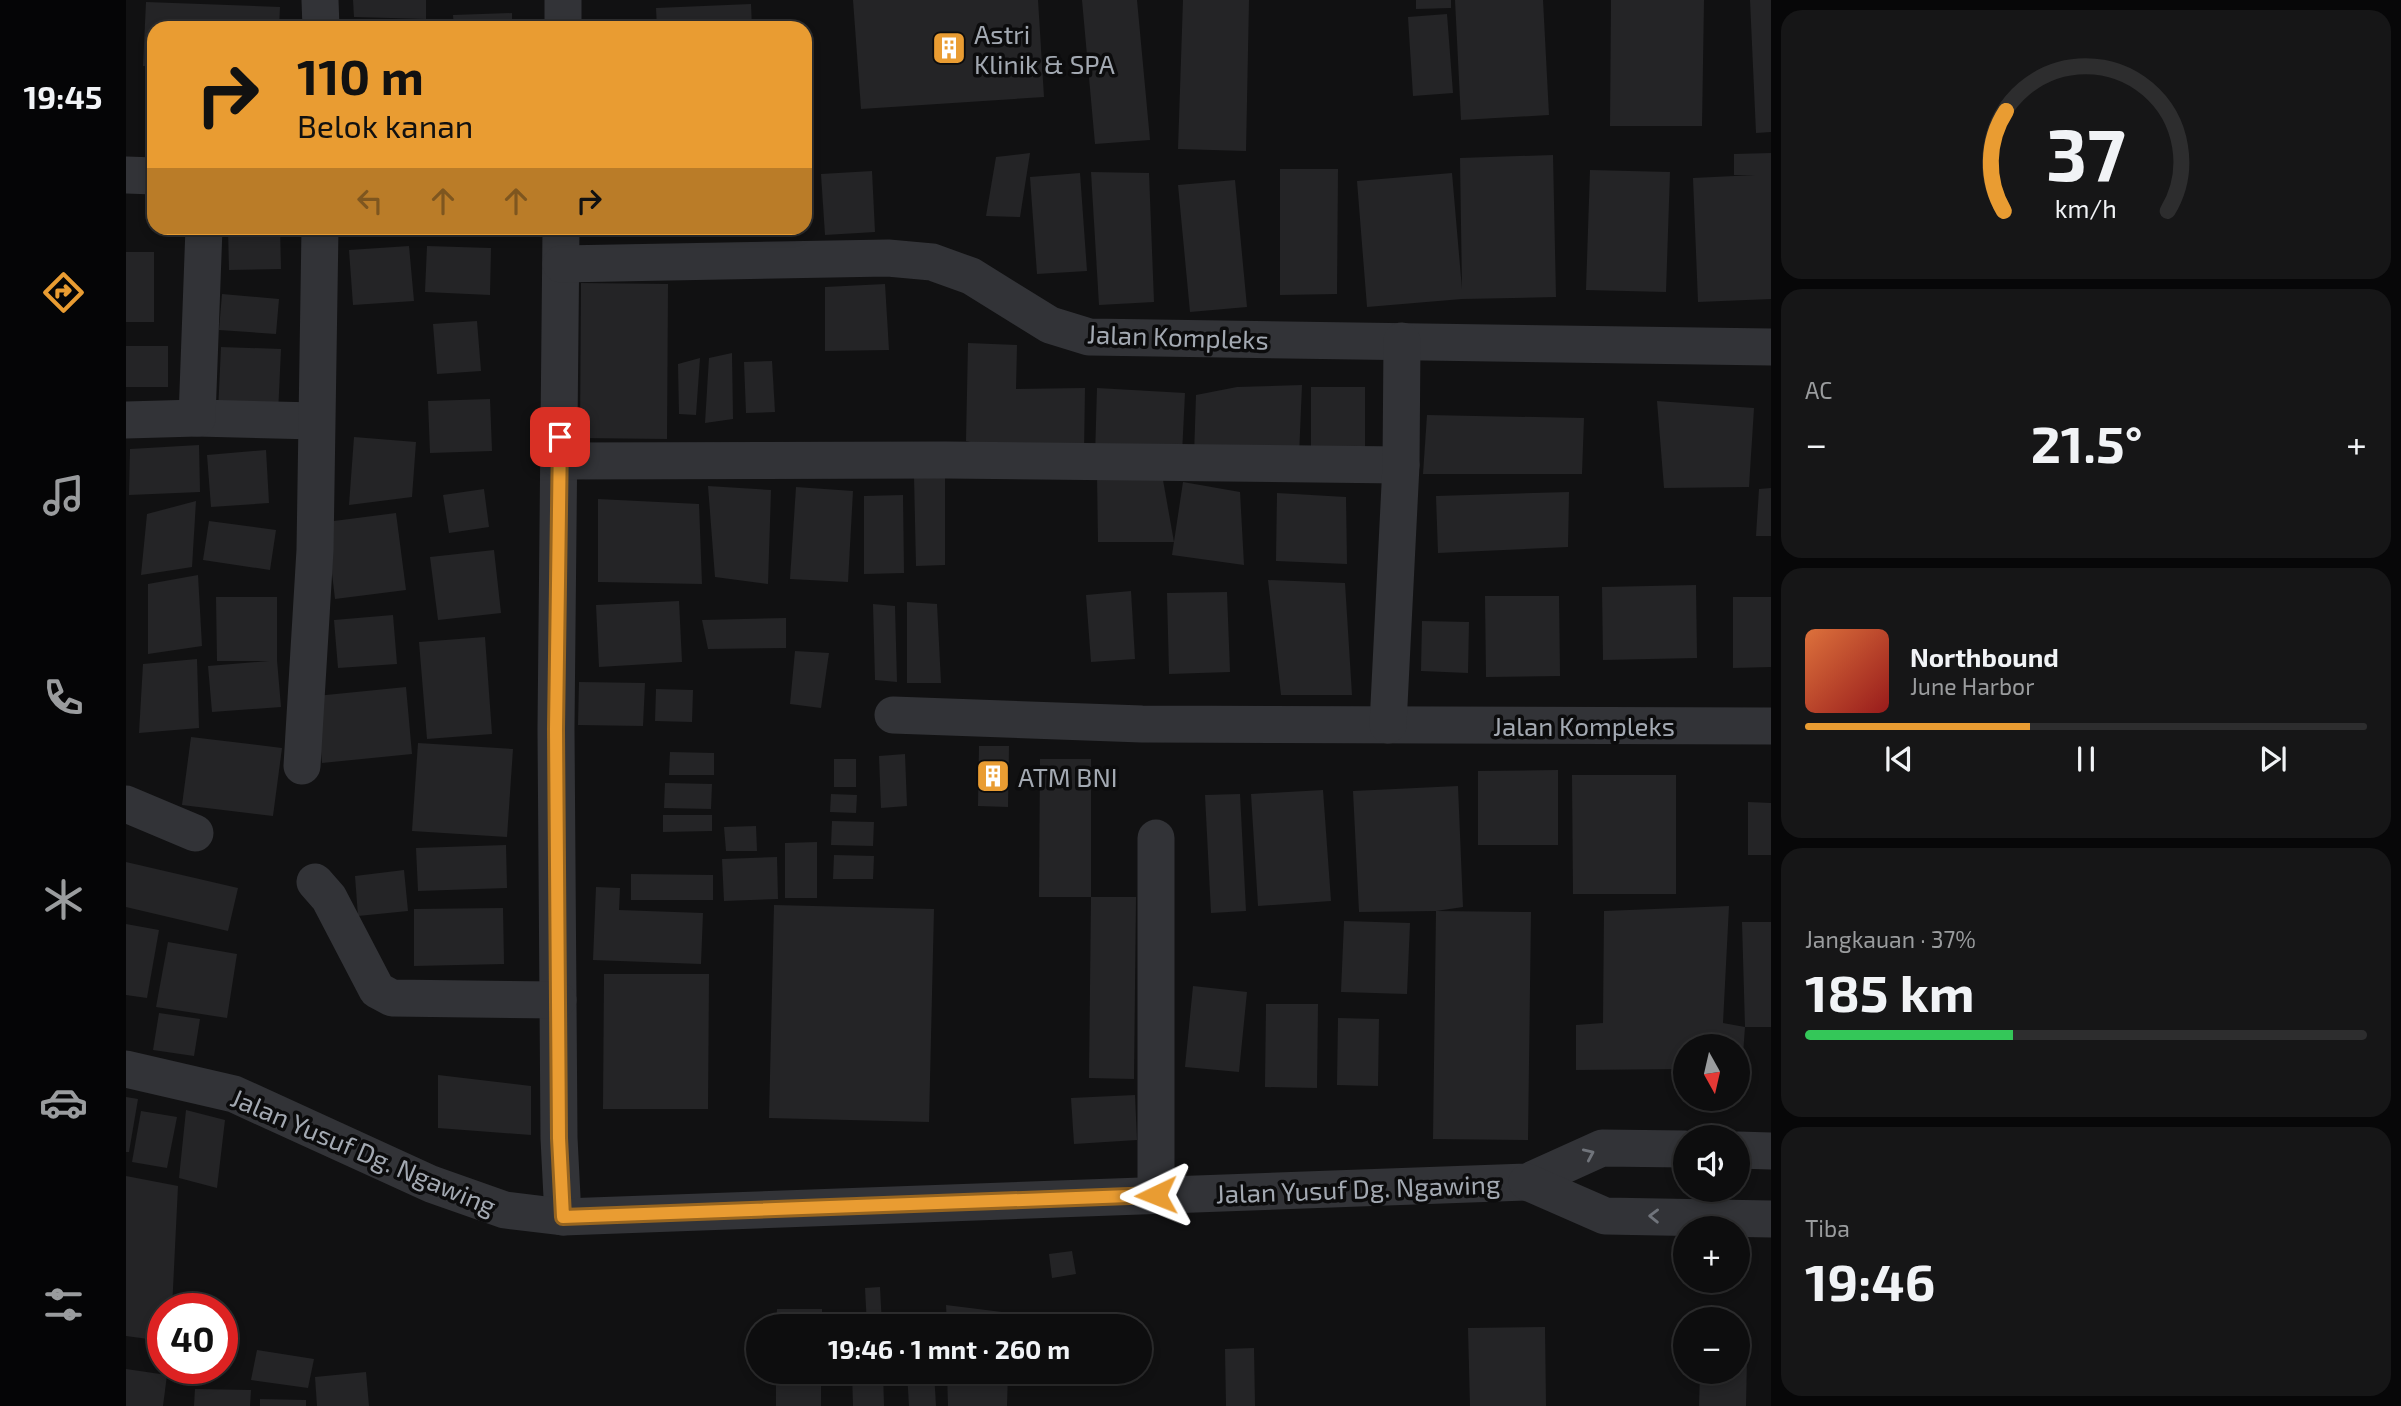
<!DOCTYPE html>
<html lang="id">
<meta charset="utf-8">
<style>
:root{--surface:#0d0d0e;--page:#161617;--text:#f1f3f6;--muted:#9a9c9e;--line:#2d2d2e;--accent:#e99c32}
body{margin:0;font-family:"Exo 2",sans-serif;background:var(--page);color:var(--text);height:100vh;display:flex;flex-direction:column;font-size:26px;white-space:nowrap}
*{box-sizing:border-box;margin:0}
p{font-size:23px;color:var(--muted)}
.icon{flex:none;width:38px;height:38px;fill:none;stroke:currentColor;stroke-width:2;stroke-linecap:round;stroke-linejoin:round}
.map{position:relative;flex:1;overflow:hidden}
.sheet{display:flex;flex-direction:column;gap:10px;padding:10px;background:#070708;width:630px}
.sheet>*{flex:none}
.hud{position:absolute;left:21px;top:21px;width:665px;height:214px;border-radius:21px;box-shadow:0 4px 10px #0003,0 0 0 2px var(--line);background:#e99c32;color:#111;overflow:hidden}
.needle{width:46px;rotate:172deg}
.buttons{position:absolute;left:1547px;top:1034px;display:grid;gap:14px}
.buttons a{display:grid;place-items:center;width:77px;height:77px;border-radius:50%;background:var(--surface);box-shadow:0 4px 10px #0003,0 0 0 2px var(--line);font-size:35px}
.speed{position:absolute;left:21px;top:1293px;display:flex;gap:14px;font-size:35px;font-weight:700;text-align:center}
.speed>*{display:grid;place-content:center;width:91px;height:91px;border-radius:50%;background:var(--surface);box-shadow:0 4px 10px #0003,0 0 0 2px var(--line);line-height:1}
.speed .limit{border:10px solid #d22;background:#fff;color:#111}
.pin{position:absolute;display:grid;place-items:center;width:60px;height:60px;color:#fff;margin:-30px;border-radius:14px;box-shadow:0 4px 10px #0006}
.me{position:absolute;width:77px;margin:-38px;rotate:268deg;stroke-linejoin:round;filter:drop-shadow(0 0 5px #0008)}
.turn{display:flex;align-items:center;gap:24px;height:147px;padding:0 35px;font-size:32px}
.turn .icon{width:91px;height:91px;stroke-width:2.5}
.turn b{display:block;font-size:49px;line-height:60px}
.lanes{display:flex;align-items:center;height:66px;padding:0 35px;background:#0003;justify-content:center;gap:35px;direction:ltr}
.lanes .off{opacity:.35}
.big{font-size:52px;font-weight:700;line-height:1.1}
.sheet .tile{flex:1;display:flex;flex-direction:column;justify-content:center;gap:10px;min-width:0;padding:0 24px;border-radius:21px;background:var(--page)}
.sheet .dial{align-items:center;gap:0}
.dial svg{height:182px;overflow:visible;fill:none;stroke:var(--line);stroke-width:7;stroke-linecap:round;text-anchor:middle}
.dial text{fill:var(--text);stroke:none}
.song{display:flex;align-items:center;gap:21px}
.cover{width:84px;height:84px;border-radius:10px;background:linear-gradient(135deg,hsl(20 70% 55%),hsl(0 70% 35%))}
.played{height:7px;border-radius:4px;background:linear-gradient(90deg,var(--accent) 40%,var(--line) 40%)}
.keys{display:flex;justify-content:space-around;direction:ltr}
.heat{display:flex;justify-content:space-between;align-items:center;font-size:38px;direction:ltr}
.charge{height:10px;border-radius:5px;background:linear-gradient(90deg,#34c759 37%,var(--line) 0)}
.trip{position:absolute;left:620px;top:1314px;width:406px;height:70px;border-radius:35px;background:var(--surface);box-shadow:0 4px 10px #0003,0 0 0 2px var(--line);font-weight:700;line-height:70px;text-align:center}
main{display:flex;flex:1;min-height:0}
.tab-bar{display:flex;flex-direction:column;width:126px;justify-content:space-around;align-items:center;background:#050506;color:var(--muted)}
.tab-bar .icon{width:49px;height:49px}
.tab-bar .current{color:var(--accent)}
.tab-bar b{font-size:32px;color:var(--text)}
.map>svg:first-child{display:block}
.building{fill:#242426}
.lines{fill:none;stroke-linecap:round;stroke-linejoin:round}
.minor{stroke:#323337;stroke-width:37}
.oneway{stroke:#70747b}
.route-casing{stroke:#976520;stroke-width:18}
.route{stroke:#e99c32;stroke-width:12}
.labels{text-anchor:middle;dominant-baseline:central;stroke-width:7;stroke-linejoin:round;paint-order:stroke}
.poi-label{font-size:26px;fill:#a3a9b2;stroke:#0c0c0d;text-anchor:start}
.street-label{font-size:26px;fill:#a3a9b2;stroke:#0c0c0d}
</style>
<main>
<nav class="tab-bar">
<b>19:45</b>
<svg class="icon current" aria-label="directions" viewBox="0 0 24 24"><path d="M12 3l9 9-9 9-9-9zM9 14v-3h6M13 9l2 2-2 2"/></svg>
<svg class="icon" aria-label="music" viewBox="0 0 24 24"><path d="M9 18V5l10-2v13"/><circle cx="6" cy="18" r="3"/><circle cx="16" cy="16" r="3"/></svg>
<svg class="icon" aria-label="phone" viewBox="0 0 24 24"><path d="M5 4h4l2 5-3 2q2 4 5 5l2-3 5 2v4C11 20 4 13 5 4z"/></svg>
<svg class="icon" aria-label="climate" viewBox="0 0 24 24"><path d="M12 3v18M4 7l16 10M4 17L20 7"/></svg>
<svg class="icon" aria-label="car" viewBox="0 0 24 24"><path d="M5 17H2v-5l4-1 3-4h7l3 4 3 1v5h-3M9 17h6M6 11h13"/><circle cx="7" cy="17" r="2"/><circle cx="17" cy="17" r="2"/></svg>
<svg class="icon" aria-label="filters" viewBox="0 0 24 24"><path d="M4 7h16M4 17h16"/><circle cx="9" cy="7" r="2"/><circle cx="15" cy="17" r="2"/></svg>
</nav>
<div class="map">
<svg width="1645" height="1406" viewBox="0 0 1645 1406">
<rect width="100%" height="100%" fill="#111112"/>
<g class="building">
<path d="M 227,0 L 300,0 L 300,19 L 228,17 Z"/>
<path d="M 727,0 L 912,0 L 918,97 L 735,109 Z"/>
<path d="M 956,0 L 1011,0 L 1024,140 L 969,144 Z"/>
<path d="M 1057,0 L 1123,0 L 1120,151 L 1052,149 Z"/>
<path d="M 1290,0 L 1325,0 L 1325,8 L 1290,9 Z"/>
<path d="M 1329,0 L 1417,0 L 1423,115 L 1335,120 Z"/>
<path d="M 1485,0 L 1578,0 L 1576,126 L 1484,126 Z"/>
<path d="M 1624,0 L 1645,0 L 1645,132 L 1630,133 Z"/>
<path d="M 20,2 L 154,7 L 153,28 L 28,28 L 28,67 L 17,66 Z"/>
<path d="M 625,4 L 626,28 L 531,28 L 530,8 Z"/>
<path d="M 386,13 L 386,28 L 328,28 L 327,15 Z"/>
<path d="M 1321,14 L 1327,93 L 1287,96 L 1282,17 Z"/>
<path d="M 904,153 L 894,217 L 860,216 L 870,157 Z"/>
<path d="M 1645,153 L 1645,299 L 1572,302 L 1567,178 L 1629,175 L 1608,175 L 1608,154 Z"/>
<path d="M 1427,155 L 1430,297 L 1336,299 L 1241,307 L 1231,181 L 1326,173 L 1336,289 L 1334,158 Z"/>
<path d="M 1154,169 L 1212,169 L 1211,294 L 1154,295 Z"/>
<path d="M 1464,170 L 1544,172 L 1540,292 L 1460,290 Z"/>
<path d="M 746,171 L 749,232 L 699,235 L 695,174 Z"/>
<path d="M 965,172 L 1023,173 L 1028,302 L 973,305 Z"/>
<path d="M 954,173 L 961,271 L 911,274 L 904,177 Z"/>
<path d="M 1109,180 L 1121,307 L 1064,312 L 1052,185 Z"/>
<path d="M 102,228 L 154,228 L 155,269 L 103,270 Z"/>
<path d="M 304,228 L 344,228 L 344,229 L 304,233 Z"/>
<path d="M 283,246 L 288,301 L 227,305 L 223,250 Z"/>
<path d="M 301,246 L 365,248 L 364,295 L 299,292 Z"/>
<rect x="0" y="252" width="28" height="70"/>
<path d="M 455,283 L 542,284 L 541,439 L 454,438 Z"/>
<path d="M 759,284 L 763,350 L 699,351 L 699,287 Z"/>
<path d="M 96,294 L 153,299 L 150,334 L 93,330 Z"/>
<path d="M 351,321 L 355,371 L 311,374 L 307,324 Z"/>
<path d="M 842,343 L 891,345 L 890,389 L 959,388 L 958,453 L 888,452 L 840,441 Z"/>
<rect x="0" y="346" width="42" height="41"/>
<path d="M 95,347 L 155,349 L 152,414 L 92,412 Z"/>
<path d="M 606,353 L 607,419 L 579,423 L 583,358 Z"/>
<path d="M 574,358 L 570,415 L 553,414 L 552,364 Z"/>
<path d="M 646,361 L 649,412 L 620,413 L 618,362 Z"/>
<path d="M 1176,385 L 1173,456 L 1068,456 L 1070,395 L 1111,387 Z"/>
<rect x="1185" y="387" width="54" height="63"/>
<path d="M 971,388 L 1059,393 L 1056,454 L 969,457 Z"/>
<path d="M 364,399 L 366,451 L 304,453 L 302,401 Z"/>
<path d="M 1531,401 L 1628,408 L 1623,487 L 1538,488 Z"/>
<path d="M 1301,415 L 1458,418 L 1456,474 L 1297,474 Z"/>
<path d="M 228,437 L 290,442 L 286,497 L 223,505 Z"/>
<path d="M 73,445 L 74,492 L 3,495 L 4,449 Z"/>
<path d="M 140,450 L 143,503 L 85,507 L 81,455 Z"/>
<path d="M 819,473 L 819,565 L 790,566 L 788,475 Z"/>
<path d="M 971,473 L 1037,480 L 1048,542 L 972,542 Z"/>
<path d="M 1057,482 L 1114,492 L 1118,565 L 1046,555 Z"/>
<path d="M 582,486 L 645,490 L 642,584 L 589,577 Z"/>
<path d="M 670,487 L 727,491 L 722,582 L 664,579 Z"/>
<path d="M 1645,488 L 1645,536 L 1630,536 L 1633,489 Z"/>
<path d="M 358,489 L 363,527 L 323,533 L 317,495 Z"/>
<path d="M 1443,492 L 1442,547 L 1312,553 L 1310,496 Z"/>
<path d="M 1151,493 L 1220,497 L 1221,564 L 1150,561 Z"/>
<path d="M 777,495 L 778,573 L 738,574 L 738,496 Z"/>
<path d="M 472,499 L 573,504 L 576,584 L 472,582 Z"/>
<path d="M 70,501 L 66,567 L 15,575 L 21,514 Z"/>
<path d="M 270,513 L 280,590 L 209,599 L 200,522 Z"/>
<path d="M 83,521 L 150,530 L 144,570 L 77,560 Z"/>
<path d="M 368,550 L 375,613 L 312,620 L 304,557 Z"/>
<path d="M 72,575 L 76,646 L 22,654 L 22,584 Z"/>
<path d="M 1142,580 L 1219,583 L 1226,695 L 1155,695 Z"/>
<path d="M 1570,585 L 1571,658 L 1477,660 L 1476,587 Z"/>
<path d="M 1005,591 L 1009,659 L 965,662 L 960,595 Z"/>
<path d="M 1101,592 L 1104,672 L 1043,674 L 1041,593 Z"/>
<path d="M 1359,596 L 1433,596 L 1434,676 L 1360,677 Z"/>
<path d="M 90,597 L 151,597 L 151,660 L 155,707 L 86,712 L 82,666 L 143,661 L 91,661 Z"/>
<path d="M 1607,597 L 1645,597 L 1645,667 L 1607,668 Z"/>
<path d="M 553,601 L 556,662 L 473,667 L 470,605 Z"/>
<path d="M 781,602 L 811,604 L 815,683 L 781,683 Z"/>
<path d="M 747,604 L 769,606 L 771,682 L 749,680 Z"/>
<path d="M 267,615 L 271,664 L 212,668 L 208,620 Z"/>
<path d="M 660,618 L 660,648 L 582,649 L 576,620 Z"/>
<path d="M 1296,621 L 1343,622 L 1342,673 L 1295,671 Z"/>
<path d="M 359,637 L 366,734 L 301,739 L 293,642 Z"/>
<path d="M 669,651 L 703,653 L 695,708 L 664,704 Z"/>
<path d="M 71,659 L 73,728 L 13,733 L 17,664 Z"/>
<path d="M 453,682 L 519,683 L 517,726 L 452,725 Z"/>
<path d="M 280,687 L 286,754 L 196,763 L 190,696 Z"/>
<path d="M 530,689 L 567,690 L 566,722 L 529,721 Z"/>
<path d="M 65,737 L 156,748 L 147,816 L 56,805 Z"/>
<path d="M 292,743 L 387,749 L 381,837 L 286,831 Z"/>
<path d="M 853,746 L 883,746 L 882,807 L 852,806 Z"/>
<path d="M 544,752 L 588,753 L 588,775 L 543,775 Z"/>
<path d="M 779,754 L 781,806 L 755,808 L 753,756 Z"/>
<rect x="708" y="759" width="22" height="28"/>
<path d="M 914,759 L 965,759 L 965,897 L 913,897 Z"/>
<path d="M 1432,770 L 1432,845 L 1352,845 L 1352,771 Z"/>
<path d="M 1446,775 L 1550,775 L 1550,894 L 1447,894 Z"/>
<path d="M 539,783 L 586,784 L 585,809 L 538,808 Z"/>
<path d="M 1332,786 L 1337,907 L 1310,911 L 1405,912 L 1402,1140 L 1307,1139 L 1310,911 L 1233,912 L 1227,791 Z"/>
<path d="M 1197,790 L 1205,901 L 1132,906 L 1125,794 Z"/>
<path d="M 705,794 L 731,795 L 730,813 L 704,812 Z"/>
<path d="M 1114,794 L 1120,911 L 1085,913 L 1079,795 Z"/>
<path d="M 1622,802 L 1645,803 L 1645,855 L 1622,855 Z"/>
<path d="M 537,815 L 586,815 L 586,831 L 537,832 Z"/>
<path d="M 706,821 L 748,822 L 747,846 L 705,845 Z"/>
<path d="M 630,826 L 631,851 L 600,851 L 598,827 Z"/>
<path d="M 691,842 L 691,898 L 659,898 L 659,843 Z"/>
<path d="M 380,845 L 381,888 L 292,891 L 290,848 Z"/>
<path d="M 708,855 L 748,856 L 747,879 L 707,879 Z"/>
<path d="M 651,857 L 652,899 L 598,901 L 596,859 Z"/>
<path d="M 0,862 L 112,888 L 102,931 L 0,907 Z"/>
<path d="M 278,870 L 282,911 L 232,916 L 229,876 Z"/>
<path d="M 505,874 L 587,875 L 587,900 L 505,900 Z"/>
<path d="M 470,887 L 494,888 L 493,910 L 577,913 L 575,964 L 467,960 Z"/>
<path d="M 965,897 L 1010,897 L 1008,1079 L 963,1078 Z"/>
<path d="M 648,905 L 808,909 L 803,1122 L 643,1118 Z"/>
<path d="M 1603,906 L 1597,1023 L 1619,1027 L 1616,1068 L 1612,1068 L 1612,1046 L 1559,1046 L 1559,1069 L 1450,1070 L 1450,1025 L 1477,1023 L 1478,911 Z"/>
<path d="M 377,908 L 378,964 L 288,966 L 288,909 Z"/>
<path d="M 1218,921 L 1284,923 L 1281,994 L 1215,992 Z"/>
<path d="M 1616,922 L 1645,922 L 1645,1027 L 1619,1027 Z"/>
<path d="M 0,924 L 33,930 L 21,998 L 0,995 Z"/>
<path d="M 42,942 L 111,954 L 101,1018 L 30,1007 Z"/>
<path d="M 478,974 L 583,974 L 582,1109 L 477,1109 Z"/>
<path d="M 1067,986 L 1121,992 L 1113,1072 L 1059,1067 Z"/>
<path d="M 1140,1004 L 1192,1004 L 1191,1088 L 1139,1087 Z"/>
<path d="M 33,1013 L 74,1019 L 68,1056 L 27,1050 Z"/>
<path d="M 1212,1018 L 1253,1019 L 1252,1086 L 1211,1085 Z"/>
<path d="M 312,1075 L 405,1086 L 405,1135 L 312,1128 Z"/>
<path d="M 1009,1095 L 1011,1140 L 948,1144 L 945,1098 Z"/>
<path d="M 0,1097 L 12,1099 L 3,1152 L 0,1152 Z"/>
<path d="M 60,1110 L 99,1120 L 91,1188 L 53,1178 Z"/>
<path d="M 15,1111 L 51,1117 L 41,1168 L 6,1162 Z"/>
<path d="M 0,1176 L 52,1186 L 46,1309 L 37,1309 L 37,1341 L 0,1336 Z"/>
<path d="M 946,1251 L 950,1274 L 926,1278 L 923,1254 Z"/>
<path d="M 754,1287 L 756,1326 L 741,1326 L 739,1288 Z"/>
<path d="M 820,1305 L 884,1313 L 884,1326 L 821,1326 Z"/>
<path d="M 651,1309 L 696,1309 L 696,1326 L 650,1326 Z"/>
<path d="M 1419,1327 L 1420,1406 L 1344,1406 L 1342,1328 Z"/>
<path d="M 1128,1348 L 1129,1406 L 1100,1406 L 1099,1349 Z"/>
<path d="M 131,1350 L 188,1359 L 182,1388 L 125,1380 Z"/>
<path d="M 1612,1357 L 1621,1358 L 1620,1406 L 1573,1406 L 1574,1372 L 1612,1372 Z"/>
<path d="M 0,1369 L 41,1375 L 37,1406 L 0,1406 Z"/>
<path d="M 240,1372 L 243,1406 L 191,1406 L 189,1377 Z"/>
<rect x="650" y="1372" width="45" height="34"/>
<path d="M 726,1372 L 757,1372 L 758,1406 L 727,1406 Z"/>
<path d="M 781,1372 L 808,1372 L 810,1406 L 783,1406 Z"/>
<path d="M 821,1372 L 882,1372 L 881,1406 L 822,1406 Z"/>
<path d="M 69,1389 L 125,1390 L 124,1406 L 68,1406 Z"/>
<path d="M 134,1399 L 180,1400 L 180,1406 L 134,1406 Z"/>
</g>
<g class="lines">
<g class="minor">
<path d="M 194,0 L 195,28"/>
<path d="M 437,28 L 437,0"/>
<path d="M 0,175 L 28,176"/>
<path d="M 435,228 L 430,729 L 433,1138 L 437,1217"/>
<path d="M 435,264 L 762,258 L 806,262 L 845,276 L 924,325 L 963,337 L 1645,347"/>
<path d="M 71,418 L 190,421"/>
<path d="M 0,420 L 71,418 L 78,228"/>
<path d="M 434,461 L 820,460 L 1275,465"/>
<path d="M 767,715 L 1016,724 L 1645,726"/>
<path d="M 1262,725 L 1275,465 L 1276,341"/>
<path d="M 176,766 L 189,550 L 194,228"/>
<path d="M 0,804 L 69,833"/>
<path d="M 189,882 L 203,898 L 251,990 L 266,998 L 432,1000"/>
<path d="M 0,1069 L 108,1094 L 305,1184 L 379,1210 L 437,1217 L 1401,1182 L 1476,1148 L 1559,1149"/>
<path d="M 1612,1150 L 1645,1151"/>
<path d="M 1401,1182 L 1479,1216 L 1645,1219"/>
<path d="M 1030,1195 L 1030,838"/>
</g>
</g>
<defs><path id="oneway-chevron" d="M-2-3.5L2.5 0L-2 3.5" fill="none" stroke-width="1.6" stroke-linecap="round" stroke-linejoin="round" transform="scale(1.75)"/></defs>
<g class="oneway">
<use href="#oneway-chevron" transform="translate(1463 1154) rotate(-24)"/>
<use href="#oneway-chevron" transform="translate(1528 1216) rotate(-179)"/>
</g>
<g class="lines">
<g class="route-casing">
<path id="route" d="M 434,437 L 430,729 L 433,1138 L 437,1217 L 1030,1195"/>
</g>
<use href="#route" class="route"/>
</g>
<defs>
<g id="building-square" transform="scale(1.75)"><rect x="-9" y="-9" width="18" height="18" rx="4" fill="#e99c32" stroke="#0c0c0d"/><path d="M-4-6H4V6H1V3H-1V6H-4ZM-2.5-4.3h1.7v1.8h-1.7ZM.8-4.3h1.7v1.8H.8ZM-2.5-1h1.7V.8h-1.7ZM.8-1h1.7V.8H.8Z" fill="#fff"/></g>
</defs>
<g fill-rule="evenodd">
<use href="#building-square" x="823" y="48"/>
<use href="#building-square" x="867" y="776"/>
</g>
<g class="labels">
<g class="poi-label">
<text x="848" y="33">Astri<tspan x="848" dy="30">Klinik &amp; SPA</tspan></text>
<text x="892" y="776">ATM BNI</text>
</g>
<g class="street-label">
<text transform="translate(1052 336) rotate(2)">Jalan Kompleks</text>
<text x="1458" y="725">Jalan Kompleks</text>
<text transform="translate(238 1151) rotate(23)">Jalan Yusuf Dg. Ngawing</text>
<text transform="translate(1232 1188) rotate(-2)">Jalan Yusuf Dg. Ngawing</text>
</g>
</g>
</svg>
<div class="buttons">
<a><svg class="needle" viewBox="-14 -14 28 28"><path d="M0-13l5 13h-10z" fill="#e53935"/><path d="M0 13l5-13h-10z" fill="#9a9c9e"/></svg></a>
<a><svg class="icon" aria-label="sound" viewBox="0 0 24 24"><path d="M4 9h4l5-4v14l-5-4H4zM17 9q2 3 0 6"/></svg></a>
<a>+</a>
<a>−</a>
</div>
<div class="speed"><div class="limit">40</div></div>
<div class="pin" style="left:434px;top:437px;background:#d93025"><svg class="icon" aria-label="arrive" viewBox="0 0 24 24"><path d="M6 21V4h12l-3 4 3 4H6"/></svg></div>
<svg class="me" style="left:1030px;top:1195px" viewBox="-20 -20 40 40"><path d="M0-17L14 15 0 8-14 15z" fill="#e99c32" stroke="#fff" stroke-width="4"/></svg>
<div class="trip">19:46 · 1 mnt · 260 m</div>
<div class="hud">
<div class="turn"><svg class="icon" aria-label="right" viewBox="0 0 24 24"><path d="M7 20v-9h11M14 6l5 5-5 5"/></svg><div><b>110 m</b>Belok kanan</div></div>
<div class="lanes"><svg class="icon off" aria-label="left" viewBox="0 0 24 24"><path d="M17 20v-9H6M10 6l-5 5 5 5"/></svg><svg class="icon off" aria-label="ahead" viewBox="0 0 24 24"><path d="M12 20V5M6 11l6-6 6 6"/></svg><svg class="icon off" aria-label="ahead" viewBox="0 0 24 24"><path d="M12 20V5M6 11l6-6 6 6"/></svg><svg class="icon" aria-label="right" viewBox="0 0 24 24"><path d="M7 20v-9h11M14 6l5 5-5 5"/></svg></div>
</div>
</div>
<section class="sheet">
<div class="tile dial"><svg viewBox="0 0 100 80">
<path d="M14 69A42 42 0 1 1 86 69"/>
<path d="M14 69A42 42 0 0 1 15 25" stroke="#e99c32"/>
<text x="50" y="56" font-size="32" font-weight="700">37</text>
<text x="50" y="72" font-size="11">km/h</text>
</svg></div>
<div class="tile"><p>AC</p>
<div class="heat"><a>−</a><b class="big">21.5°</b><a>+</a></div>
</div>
<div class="tile">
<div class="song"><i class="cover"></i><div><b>Northbound</b><p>June Harbor</p></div></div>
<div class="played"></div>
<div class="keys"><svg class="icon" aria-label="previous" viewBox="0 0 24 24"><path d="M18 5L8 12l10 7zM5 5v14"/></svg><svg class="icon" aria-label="pause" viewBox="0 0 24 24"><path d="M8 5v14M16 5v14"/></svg><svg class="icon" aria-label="next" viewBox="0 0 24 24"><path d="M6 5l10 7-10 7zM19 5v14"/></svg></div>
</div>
<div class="tile"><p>Jangkauan · 37%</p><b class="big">185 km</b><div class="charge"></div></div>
<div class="tile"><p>Tiba</p><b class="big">19:46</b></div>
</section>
</main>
